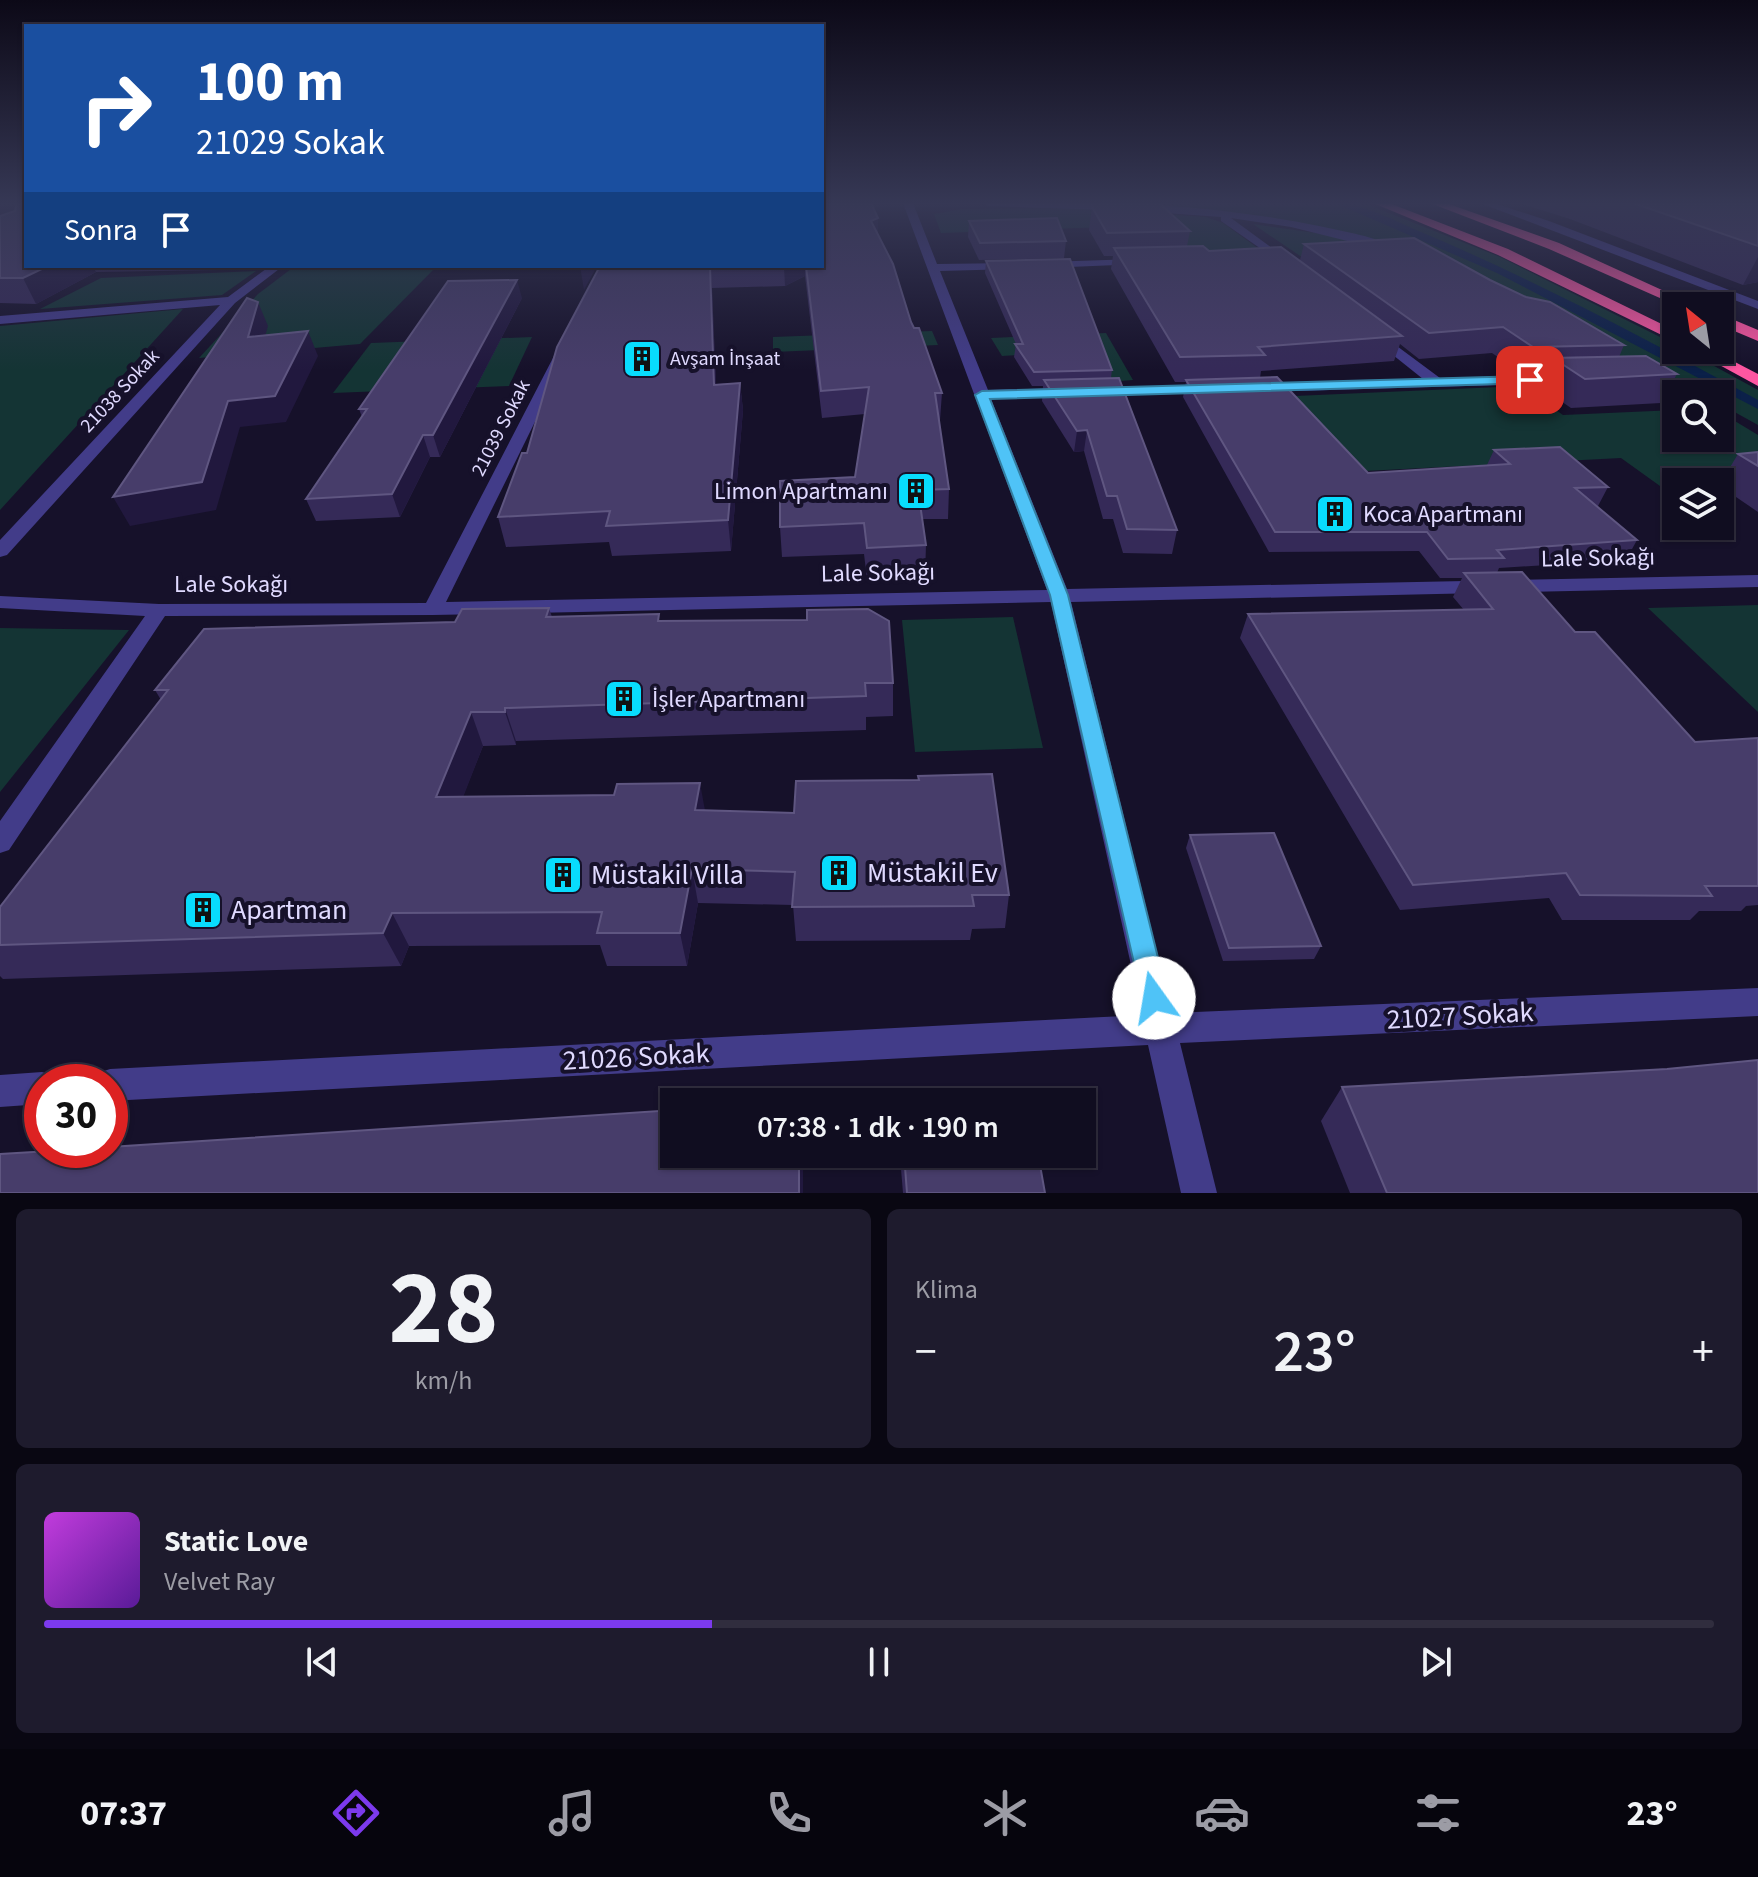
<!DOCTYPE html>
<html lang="tr">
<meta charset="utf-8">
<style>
:root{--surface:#100d20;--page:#1e1b2d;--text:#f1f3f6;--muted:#9c9ca5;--line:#302d3e;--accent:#7c3aed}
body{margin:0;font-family:"Source Sans 3",sans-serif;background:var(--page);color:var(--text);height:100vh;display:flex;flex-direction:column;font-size:30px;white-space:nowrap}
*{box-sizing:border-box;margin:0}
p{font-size:26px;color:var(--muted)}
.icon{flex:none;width:44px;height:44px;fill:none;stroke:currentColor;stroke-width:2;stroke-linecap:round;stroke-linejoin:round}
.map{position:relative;height:1193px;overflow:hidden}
.side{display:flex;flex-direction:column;gap:16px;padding:16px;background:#090712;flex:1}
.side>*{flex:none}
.top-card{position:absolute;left:24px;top:24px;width:800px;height:244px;border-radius:0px;box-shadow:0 2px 6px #0004,0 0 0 2px var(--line);background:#1a4fa0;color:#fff;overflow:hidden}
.needle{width:52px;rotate:330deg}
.tools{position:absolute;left:1662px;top:292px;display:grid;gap:16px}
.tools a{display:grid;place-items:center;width:72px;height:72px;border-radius:0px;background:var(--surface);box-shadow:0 2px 6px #0004,0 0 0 2px var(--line);font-size:40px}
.speed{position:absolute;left:24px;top:1064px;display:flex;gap:16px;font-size:40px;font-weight:700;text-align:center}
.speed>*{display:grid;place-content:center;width:104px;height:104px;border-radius:50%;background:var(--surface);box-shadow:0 2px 6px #0004,0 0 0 2px var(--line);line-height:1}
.speed .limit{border:12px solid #d22;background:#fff;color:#111}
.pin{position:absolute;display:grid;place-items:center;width:68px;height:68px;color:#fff;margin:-34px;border-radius:16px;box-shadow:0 4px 12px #0006}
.me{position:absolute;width:88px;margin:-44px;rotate:347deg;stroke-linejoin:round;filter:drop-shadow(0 0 6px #0008)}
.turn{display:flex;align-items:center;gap:28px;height:168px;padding:0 40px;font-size:36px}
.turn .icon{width:104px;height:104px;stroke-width:2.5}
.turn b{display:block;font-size:56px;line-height:68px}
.then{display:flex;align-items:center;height:76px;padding:0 40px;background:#0003;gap:16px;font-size:30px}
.big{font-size:60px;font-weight:600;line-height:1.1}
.side .tile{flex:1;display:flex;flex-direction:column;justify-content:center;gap:12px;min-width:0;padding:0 28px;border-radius:12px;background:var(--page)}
.side .dial{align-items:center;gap:0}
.dial b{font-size:104px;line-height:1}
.song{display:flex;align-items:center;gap:24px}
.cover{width:96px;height:96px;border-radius:12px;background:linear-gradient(135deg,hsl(290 70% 55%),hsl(270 70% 35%))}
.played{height:8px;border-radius:4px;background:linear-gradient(90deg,var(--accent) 40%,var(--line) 40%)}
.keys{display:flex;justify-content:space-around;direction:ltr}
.heat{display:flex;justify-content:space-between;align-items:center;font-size:44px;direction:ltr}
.side .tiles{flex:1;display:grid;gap:16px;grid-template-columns:1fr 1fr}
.tile:last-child{grid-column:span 2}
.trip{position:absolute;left:660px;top:1088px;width:436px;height:80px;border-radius:0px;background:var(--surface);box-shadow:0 2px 6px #0004,0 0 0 2px var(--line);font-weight:600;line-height:80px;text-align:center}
.dock{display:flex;height:128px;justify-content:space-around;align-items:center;background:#06050d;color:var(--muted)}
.dock .icon{width:56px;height:56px}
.dock .on{color:var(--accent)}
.dock b{font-size:36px;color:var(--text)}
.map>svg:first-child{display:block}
.green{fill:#143434}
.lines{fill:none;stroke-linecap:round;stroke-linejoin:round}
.stream{fill:#0b2049;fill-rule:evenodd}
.minor{fill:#423c89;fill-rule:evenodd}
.highway{fill:#fe56a1;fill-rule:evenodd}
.wall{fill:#352a58}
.shaded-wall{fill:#21183e}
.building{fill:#473d6a;stroke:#5f5681;stroke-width:2}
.route{fill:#4fc3f7;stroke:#337fa1;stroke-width:2}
.labels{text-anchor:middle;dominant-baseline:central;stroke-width:8;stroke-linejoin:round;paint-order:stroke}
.far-poi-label{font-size:20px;fill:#e0daff;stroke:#16112a;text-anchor:start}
.far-street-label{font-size:20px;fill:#e0daff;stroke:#16112a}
.poi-label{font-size:24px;fill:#e0daff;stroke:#16112a;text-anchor:start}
.street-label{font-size:24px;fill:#e0daff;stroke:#16112a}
.near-poi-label{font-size:28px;fill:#e0daff;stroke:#16112a;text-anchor:start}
.near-street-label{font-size:28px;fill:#e0daff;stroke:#16112a}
</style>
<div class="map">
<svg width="1758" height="1193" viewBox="0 0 1758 1193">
<rect width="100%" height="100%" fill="#16112a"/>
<g class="green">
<path d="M 1108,203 L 1364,203 L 1500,257 L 1676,345 L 1676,350 L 1685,350 L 1758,390 L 1758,425 L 1720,404 L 1720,394 L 1703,394 L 1650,364 L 1617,366 L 1312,264 L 1253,224 L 1337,236 L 1336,230 Z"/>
<path d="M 1068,208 L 1206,217 L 1223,223 L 1259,249 L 1193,252 L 1162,225 L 941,233 L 934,214 L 962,209 Z"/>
<path d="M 295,266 L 437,266 L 360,344 L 199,358 L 258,294 Z"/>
<path d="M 256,271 L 222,295 L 40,309 L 101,278 Z"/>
<path d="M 183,309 L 0,510 L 0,326 Z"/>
<path d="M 932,331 L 938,345 L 773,352 L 773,337 Z"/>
<path d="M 1106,333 L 1133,380 L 1057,386 L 1062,352 L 1002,356 L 991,338 Z"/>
<path d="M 532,337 L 509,386 L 333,393 L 371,343 Z"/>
<path d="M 1522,386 L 1563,415 L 1676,410 L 1676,438 L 1720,438 L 1720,412 L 1758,435 L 1758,481 L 1676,482 L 1676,485 L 1660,486 L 1621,458 L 1365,471 L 1295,396 Z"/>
<path d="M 1758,605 L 1758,712 L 1648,608 Z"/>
<path d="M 1013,617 L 1043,748 L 915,752 L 902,620 Z"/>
<path d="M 0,628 L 129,630 L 0,792 Z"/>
</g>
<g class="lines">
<path class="stream" d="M 1335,203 C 1360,202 1397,222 1421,232 C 1537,281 1648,340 1758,400 L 1758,409 L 1497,273 Z"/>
<g class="minor">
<path d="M 903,203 L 913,203 L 937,264 L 1013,263 L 1019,266 L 1013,269 L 940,271 L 988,390 L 1210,385 L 1217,389 L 1210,393 L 991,399 L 1067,589 L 1758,575 L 1758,587 L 1071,602 L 1172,1013 L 1758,988 L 1758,1016 L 1180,1043 L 1217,1193 L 1181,1193 L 1148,1045 L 110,1101 L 110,1082 L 95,1082 L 98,1073 L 110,1069 L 1142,1015 L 1051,602 L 433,615 L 165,616 L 9,850 L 0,853 L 0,821 L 145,616 L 0,608 L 0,596 L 159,604 L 426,603 L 554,356 L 566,359 L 446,602 L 1047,590 Z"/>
<path d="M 983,203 C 1096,199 1213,204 1324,227 C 1345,232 1376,236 1393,248 L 1388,251 L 1291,227 L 1231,218 L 1291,262 L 1293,264 L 1287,267 L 1221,221 L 1221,217 L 1139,211 L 988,206 Z"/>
<path d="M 1480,203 L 1494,203 L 1549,221 L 1758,301 L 1758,309 Z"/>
<path d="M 1137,259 L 1143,262 L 1141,264 L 1045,268 L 1039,265 L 1045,262 Z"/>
<path d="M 270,266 L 283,266 L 235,303 L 7,555 L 0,557 L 0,540 L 220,305 L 0,324 L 0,316 L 228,297 Z"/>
<path d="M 1378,332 L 1440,378 L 1570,375 L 1577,379 L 1570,383 L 1258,392 L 1251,388 L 1258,384 L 1423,379 L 1373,339 L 1373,333 Z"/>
<path d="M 42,1072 L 54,1076 L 56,1082 L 42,1082 L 42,1104 L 0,1107 L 0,1075 Z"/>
</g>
<g class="highway">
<path d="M 1373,203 L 1389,203 L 1508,249 L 1676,331 L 1676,342 L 1498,255 Z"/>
<path d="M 1430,203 L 1446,203 L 1559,243 L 1697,306 L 1678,306 L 1549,249 Z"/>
<path d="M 1720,314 L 1758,330 L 1758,341 L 1720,325 Z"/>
<path d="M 1692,350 L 1712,350 L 1758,374 L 1758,386 Z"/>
</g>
</g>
<g class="wall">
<path d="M 0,203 L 26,203 L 26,266 L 230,266 L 224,270 L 96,272 L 36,304 L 0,303 Z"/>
<path d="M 1519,203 L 1758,203 L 1758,282 L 1743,285 L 1570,219 Z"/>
<path d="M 1092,207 L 1190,231 L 1187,246 L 1209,251 L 1300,260 L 1304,244 L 1490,280 L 1624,345 L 1619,357 L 1677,374 L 1661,403 L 1571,408 L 1540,387 L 1547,373 L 1521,373 L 1492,353 L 1419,359 L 1400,344 L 1394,361 L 1261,371 L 1260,378 L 1368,473 L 1487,465 L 1494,450 L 1608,487 L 1598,506 L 1596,506 L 1637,540 L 1626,560 L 1499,568 L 1497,573 L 1575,632 L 1695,742 L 1758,738 L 1758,905 L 1746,906 L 1741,911 L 1699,911 L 1690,920 L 1562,920 L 1549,898 L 1400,910 L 1240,638 L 1248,614 L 1464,610 L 1453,597 L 1462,578 L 1440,578 L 1419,551 L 1269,552 L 1183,397 L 1186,382 L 1175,382 L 1111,269 L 1113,256 L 1104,256 L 1089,230 Z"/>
<path d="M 878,218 L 878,234 L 911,322 L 942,393 L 940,420 L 939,420 L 949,489 L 948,519 L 922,519 L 926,545 L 925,576 L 867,579 L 864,554 L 782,557 L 780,527 L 855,477 L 865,414 L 822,418 L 805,276 L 785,286 L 712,288 L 716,384 L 740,383 L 743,410 L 731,551 L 612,556 L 609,542 L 506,547 L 498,517 L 527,453 L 600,266 L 822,266 Z"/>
<path d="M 969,221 L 1066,241 L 1064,258 L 979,260 L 968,237 Z"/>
<path d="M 986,261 L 1112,370 L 1111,378 L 1177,530 L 1172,554 L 1123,553 L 1113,519 L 1103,519 L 1084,451 L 1074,452 L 1042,401 L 1043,386 L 1032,386 L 1014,357 L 1016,344 L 985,273 Z"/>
<path d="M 522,298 L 440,457 L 430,457 L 400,517 L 316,521 L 306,499 L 362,417 L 359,409 Z"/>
<path d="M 1758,452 L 1758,512 L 1720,486 L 1720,484 L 1738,454 Z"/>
<path d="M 549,608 L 552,617 L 660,621 L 893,683 L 893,716 L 866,717 L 866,730 L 516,741 L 516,745 L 483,746 L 463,796 L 705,811 L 1009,895 L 1005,928 L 972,929 L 970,940 L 796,941 L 793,905 L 698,903 L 687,966 L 607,966 L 600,945 L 409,946 L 401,966 L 3,979 L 0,976 L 0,907 L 161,700 L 155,690 L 455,622 Z"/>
<path d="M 1190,835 L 1321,946 L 1314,959 L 1223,961 L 1186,848 Z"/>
<path d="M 1667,1069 L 1758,1193 L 1350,1193 L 1321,1121 L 1342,1087 Z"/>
<path d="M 902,1154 L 1038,1154 L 1045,1193 L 903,1193 L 901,1169 Z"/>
</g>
<g class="shaded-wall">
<path d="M 3,203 L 15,203 L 25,221 L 0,231 L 0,204 Z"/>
<path d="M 878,218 L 878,239 L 871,221 Z"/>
<path d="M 1758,257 L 1758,282 L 1743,285 Z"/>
<path d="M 48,266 L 93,266 L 96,272 L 36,304 L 23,278 Z"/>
<path d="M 580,266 L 597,266 L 584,290 Z"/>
<path d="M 710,266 L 712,288 L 717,412 L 714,385 Z"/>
<path d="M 784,266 L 805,266 L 805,276 L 785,286 Z"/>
<path d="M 517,280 L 522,298 L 440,457 L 433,435 Z"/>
<path d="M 258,302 L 268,326 L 258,361 L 248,337 Z"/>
<path d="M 308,331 L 318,356 L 286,422 L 240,427 L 216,510 L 130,526 L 113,497 Z"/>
<path d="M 740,383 L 743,410 L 731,551 L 728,520 Z"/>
<path d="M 1087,430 L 1084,451 L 1074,452 L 1077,431 Z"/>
<path d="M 423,435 L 430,457 L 400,517 L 392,494 Z"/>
<path d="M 505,708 L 516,741 L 516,745 L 505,712 Z"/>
<path d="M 471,712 L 483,746 L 450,831 L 436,797 Z"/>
<path d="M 700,783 L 706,816 L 695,810 Z"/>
<path d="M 692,869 L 698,903 L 687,966 L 680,933 Z"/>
<path d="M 392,913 L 409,946 L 401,966 L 383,933 Z"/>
<rect x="799" y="1154" width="4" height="39"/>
</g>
<g class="building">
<path d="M 17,203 L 26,203 L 26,266 L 48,266 L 23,278 L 0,278 L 0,216 L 15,211 Z"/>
<path d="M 822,203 L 871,203 L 878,218 L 871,221 L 893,264 L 911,322 L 914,328 L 919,328 L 942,393 L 935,393 L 949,489 L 918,490 L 926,545 L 867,548 L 864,523 L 780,527 L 780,481 L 855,477 L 869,387 L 821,391 L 806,266 L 822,266 Z"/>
<path d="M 1094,203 L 1159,203 L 1190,231 L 1107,233 L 1092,207 Z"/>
<path d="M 1633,203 L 1758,203 L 1758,246 Z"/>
<path d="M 1057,218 L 1066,241 L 980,243 L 969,221 Z"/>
<path d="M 1414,238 L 1490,280 L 1526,297 L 1550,302 L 1624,345 L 1533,347 L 1503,327 L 1429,333 L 1304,244 Z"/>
<path d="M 1203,246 L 1209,251 L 1281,247 L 1402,336 L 1258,347 L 1265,355 L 1180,357 L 1114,248 Z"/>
<path d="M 1070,259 L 1112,370 L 1034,372 L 1015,344 L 1023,344 L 986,261 Z"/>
<path d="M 600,266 L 710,266 L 714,385 L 740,383 L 728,520 L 606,526 L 610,511 L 498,517 L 522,453 L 527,453 L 557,347 Z"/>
<path d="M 517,280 L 433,435 L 423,435 L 392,494 L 306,499 L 367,409 L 359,409 L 448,281 Z"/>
<path d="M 247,298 L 258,302 L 248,337 L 308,331 L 275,396 L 228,401 L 202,482 L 113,497 Z"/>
<path d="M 1646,356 L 1677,374 L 1585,379 L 1553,358 Z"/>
<path d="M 1277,377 L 1368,473 L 1510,464 L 1494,450 L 1560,447 L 1608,487 L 1575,488 L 1637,540 L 1497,550 L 1504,558 L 1448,559 L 1427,532 L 1275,532 L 1186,380 Z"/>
<path d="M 1119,378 L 1177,530 L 1127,529 L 1117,496 L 1107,496 L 1087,430 L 1077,431 L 1044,380 Z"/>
<path d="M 1758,452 L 1758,466 L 1738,454 Z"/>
<path d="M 1522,572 L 1575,632 L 1595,632 L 1695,742 L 1758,738 L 1758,886 L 1705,886 L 1712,896 L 1580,895 L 1566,873 L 1413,885 L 1248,614 L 1493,609 L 1464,573 Z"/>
<path d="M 549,608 L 546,617 L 659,614 L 658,621 L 807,620 L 807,610 L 868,609 L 889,621 L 893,683 L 865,683 L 866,696 L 505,708 L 505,712 L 471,712 L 436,797 L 614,795 L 617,784 L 700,783 L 695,810 L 794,813 L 796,781 L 919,780 L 918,776 L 992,774 L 1009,895 L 972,895 L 974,906 L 792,907 L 795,872 L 692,869 L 680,933 L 597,933 L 602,912 L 392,913 L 383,933 L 0,945 L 0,907 L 168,690 L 155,690 L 204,629 L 455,622 L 462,609 Z"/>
<path d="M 1274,833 L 1321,946 L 1229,948 L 1190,835 Z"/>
<path d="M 1758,1060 L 1758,1193 L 1387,1193 L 1342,1087 L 1667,1069 Z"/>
<path d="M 986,1099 L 987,1102 L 942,1102 Z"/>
<path d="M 674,1110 L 674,1154 L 799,1154 L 799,1193 L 0,1193 L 0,1154 L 67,1150 L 110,1150 L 110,1147 Z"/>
<path d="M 904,1154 L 1038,1154 L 1045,1193 L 907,1193 Z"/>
</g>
<linearGradient id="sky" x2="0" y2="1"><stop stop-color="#0c0917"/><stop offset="0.55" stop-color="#363855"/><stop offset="1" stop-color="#363855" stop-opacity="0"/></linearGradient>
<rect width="1758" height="370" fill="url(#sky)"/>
<path class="route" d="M 1530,376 L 1537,380 L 1535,383 L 990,399 L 1068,595 L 1168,998 L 1164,1007 L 1154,1011 L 1144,1007 L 1050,595 L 975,395 L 982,391 Z"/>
<defs>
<g id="building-square" transform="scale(2)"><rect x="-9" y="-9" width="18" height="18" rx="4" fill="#08dcfd" stroke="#16112a"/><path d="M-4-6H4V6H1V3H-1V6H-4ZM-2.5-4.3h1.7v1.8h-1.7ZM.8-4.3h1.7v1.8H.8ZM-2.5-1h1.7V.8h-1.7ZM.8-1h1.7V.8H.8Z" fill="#111"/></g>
</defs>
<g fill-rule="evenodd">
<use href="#building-square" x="642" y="359"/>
<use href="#building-square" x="916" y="491"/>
<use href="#building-square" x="1335" y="514"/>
<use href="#building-square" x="624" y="699"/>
<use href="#building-square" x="839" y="873"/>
<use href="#building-square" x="563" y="875"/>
<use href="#building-square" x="203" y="910"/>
</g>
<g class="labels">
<g class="far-poi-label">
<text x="670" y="359">Avşam İnşaat</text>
</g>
<g class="far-street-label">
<text transform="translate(120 391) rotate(-47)">21038 Sokak</text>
<text transform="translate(501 428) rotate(-63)">21039 Sokak</text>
</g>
<g class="poi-label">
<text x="888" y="491" text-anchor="end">Limon Apartmanı</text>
<text x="1363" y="514">Koca Apartmanı</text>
<text x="652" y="699">İşler Apartmanı</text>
</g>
<g class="street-label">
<text transform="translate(1598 558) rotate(-1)">Lale Sokağı</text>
<text transform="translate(878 573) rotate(-1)">Lale Sokağı</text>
<text x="231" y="584">Lale Sokağı</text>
</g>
<g class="near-poi-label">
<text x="867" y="873">Müstakil Ev</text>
<text x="591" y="875">Müstakil Villa</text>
<text x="231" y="910">Apartman</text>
</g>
<g class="near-street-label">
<text transform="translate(1460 1016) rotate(-3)">21027 Sokak</text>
<text transform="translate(636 1057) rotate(-3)">21026 Sokak</text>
</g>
</g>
</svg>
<div class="tools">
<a><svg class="needle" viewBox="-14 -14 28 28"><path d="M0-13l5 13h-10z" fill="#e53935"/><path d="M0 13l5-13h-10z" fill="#9c9ca5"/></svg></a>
<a><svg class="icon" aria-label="search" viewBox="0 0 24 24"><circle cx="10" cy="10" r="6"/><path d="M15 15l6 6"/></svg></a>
<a><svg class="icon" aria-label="layers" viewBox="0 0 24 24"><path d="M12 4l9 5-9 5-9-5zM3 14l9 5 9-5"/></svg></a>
</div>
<div class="speed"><div class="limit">30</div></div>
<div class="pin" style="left:1530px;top:380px;background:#d93025"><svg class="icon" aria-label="arrive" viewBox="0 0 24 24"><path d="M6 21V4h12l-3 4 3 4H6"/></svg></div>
<svg class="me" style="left:1154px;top:998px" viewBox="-20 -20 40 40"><circle r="19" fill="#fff"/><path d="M0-13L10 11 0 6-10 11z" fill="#4fc3f7"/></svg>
<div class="trip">07:38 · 1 dk · 190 m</div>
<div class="top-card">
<div class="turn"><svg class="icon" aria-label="right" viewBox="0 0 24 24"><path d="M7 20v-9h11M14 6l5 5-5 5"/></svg><div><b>100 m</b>21029 Sokak</div></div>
<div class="then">Sonra<svg class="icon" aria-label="arrive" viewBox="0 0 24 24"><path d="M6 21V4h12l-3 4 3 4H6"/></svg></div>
</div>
</div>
<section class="side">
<div class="tiles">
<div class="tile dial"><b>28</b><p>km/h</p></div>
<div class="tile"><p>Klima</p>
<div class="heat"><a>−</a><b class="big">23°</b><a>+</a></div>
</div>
<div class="tile">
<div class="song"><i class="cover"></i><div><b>Static Love</b><p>Velvet Ray</p></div></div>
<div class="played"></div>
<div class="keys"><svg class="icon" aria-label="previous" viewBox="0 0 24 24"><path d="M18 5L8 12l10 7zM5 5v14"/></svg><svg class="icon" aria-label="pause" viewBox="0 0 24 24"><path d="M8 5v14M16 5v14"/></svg><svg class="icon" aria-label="next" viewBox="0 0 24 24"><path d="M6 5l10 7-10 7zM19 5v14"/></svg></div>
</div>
</div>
</section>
<nav class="dock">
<b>07:37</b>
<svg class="icon on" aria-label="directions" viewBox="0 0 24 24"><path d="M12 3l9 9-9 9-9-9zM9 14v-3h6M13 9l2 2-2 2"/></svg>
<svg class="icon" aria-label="music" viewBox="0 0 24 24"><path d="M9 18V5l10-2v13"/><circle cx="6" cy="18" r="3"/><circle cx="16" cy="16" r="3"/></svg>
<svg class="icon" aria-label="phone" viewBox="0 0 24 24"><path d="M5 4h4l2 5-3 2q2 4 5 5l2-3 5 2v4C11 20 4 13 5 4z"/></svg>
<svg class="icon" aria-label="climate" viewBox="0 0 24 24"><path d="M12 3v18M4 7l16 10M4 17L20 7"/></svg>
<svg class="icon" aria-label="car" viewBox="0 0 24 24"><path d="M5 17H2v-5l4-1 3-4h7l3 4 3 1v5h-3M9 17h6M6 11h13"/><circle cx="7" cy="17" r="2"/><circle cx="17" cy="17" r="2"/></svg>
<svg class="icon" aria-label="filters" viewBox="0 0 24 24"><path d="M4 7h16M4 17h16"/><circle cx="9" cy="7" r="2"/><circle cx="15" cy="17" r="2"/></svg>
<b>23°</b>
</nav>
